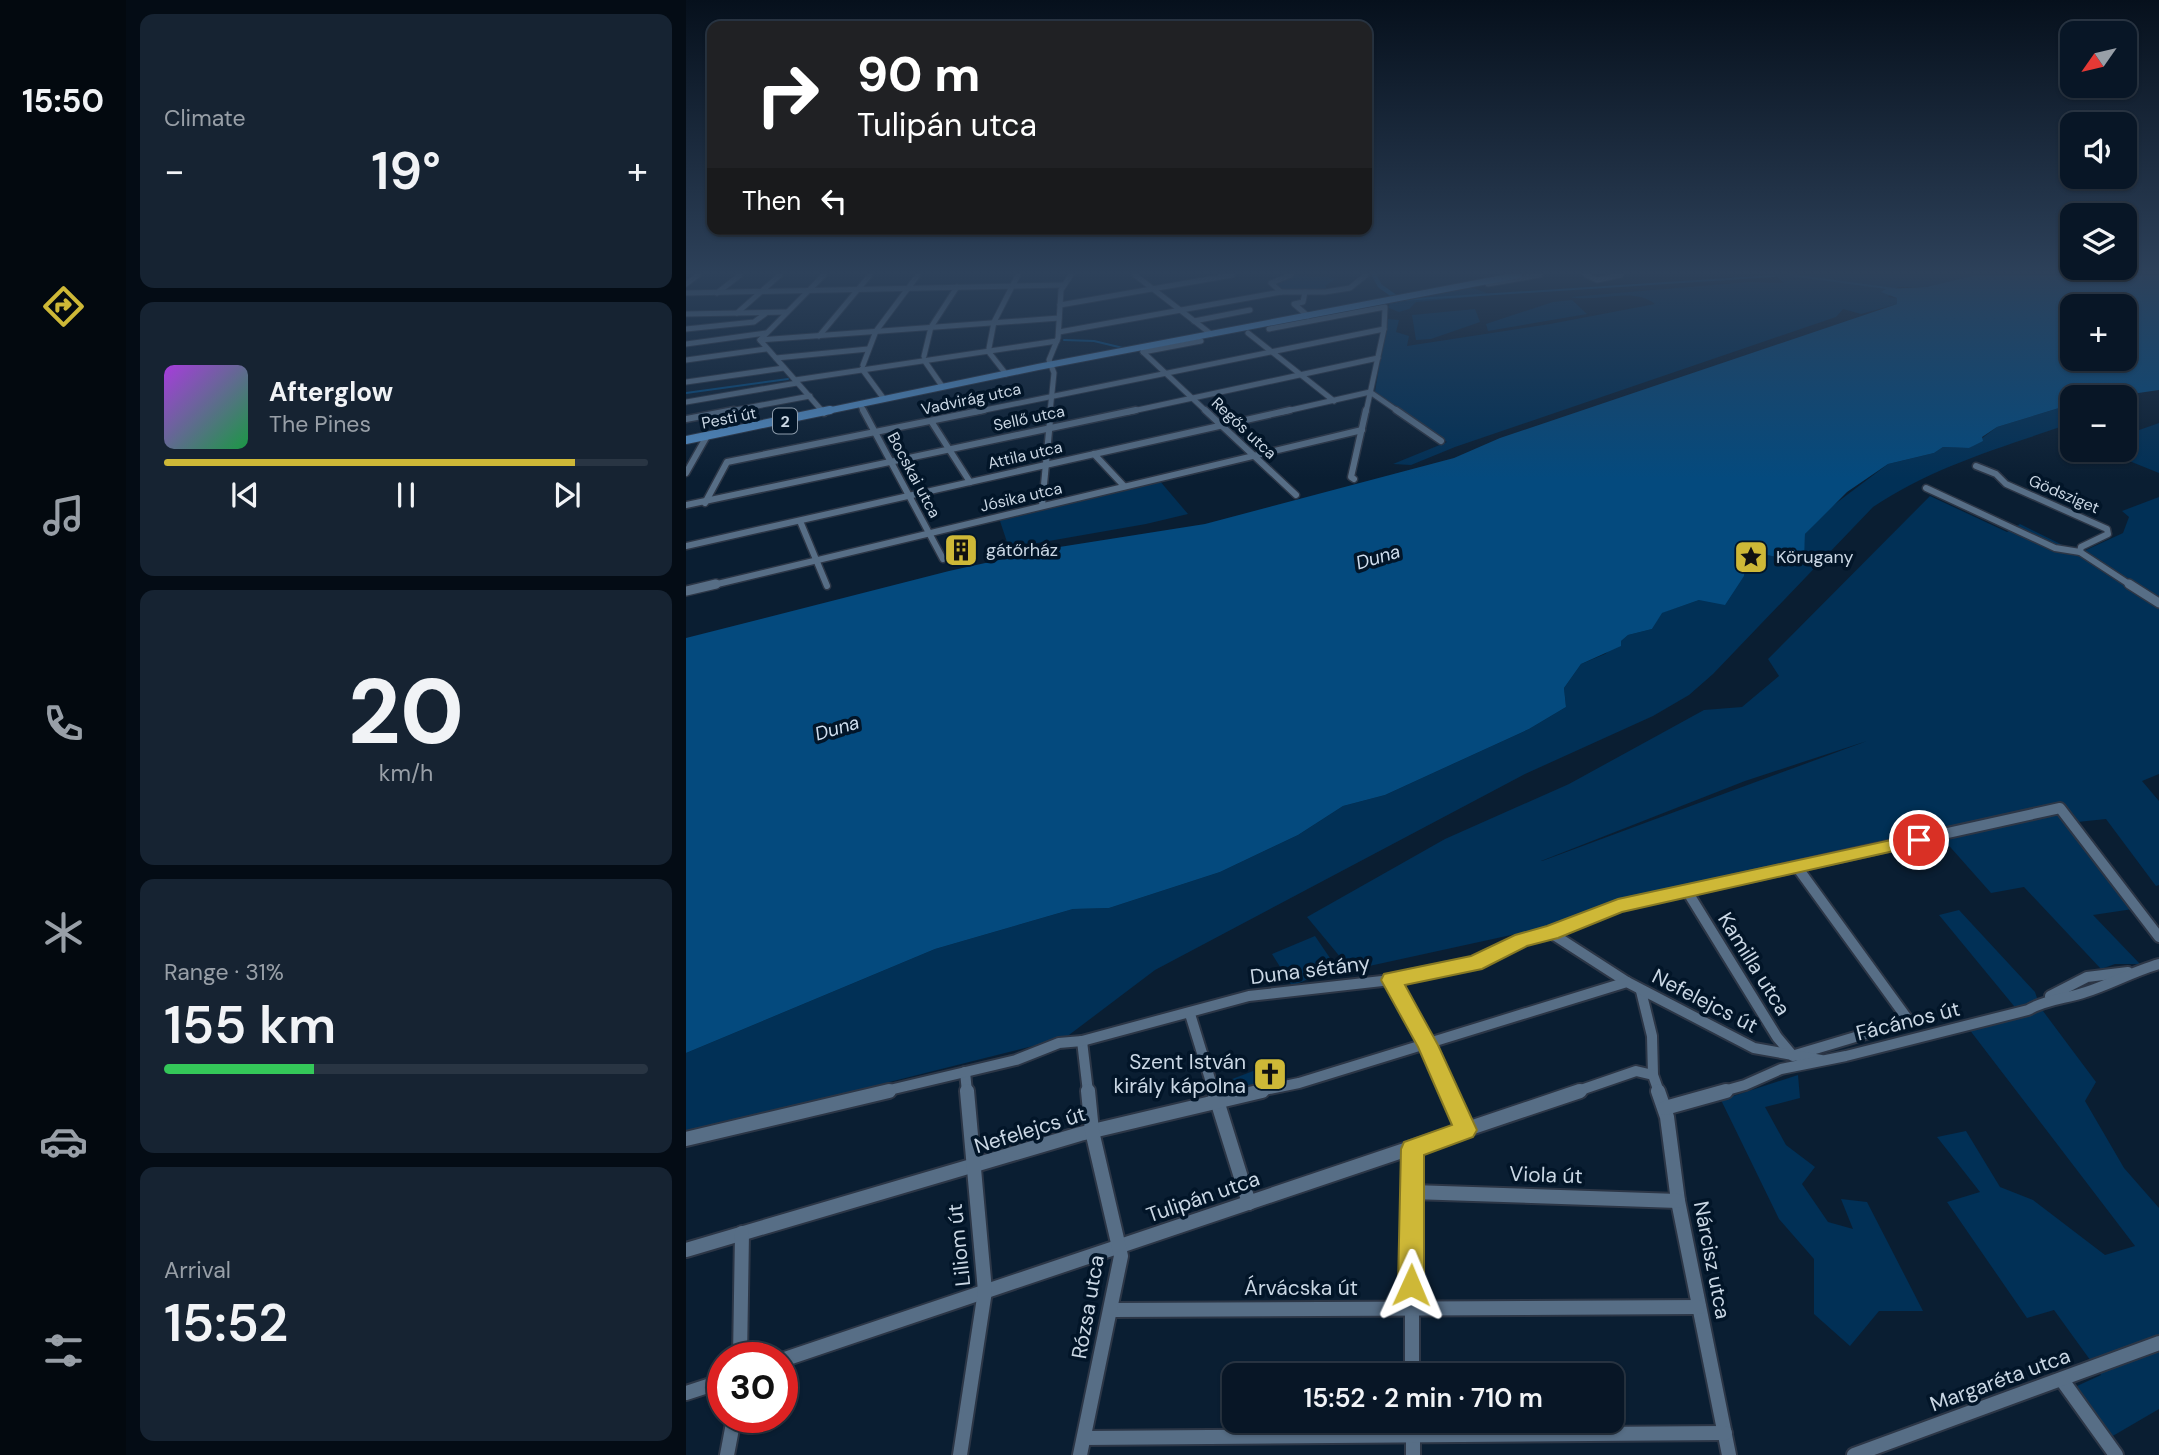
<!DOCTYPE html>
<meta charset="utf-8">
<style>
:root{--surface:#081626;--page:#162332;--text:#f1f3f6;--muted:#989fa7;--line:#293543;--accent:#ceb837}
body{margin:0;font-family:"DM Sans",sans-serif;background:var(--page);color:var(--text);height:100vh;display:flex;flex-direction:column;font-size:26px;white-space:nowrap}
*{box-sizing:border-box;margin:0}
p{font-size:23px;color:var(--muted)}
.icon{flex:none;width:38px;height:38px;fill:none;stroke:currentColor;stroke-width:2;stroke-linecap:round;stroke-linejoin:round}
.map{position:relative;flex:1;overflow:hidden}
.sheet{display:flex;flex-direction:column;gap:14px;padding:14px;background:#040c15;width:560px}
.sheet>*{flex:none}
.guide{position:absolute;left:21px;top:21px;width:665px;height:214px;border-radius:14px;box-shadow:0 2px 5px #0004,0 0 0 2px var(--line);background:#202124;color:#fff;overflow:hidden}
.needle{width:46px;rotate:236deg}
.tools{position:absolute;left:1374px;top:21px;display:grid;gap:14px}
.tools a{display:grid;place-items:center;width:77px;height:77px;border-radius:14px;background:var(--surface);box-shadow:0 2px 5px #0004,0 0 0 2px var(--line);font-size:35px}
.speed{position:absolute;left:21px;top:1342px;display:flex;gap:14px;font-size:35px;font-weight:700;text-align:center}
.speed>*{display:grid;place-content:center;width:91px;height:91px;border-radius:50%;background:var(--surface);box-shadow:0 2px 5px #0004,0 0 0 2px var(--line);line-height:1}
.speed .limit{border:10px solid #d22;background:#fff;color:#111}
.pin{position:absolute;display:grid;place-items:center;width:60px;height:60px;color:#fff;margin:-30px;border:4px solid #fff;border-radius:50%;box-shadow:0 2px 7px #0007}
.me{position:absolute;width:77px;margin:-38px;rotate:1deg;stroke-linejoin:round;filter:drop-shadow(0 0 5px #0008)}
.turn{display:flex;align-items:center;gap:24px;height:147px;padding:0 35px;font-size:32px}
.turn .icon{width:91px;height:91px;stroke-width:2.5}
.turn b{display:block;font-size:49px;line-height:60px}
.then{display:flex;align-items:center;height:66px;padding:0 35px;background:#0003;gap:14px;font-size:26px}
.big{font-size:52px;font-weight:600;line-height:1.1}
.sheet .widget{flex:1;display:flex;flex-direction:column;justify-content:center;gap:10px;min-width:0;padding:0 24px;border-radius:14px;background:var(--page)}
.sheet .dial{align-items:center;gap:0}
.dial b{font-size:91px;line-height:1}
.song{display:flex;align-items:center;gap:21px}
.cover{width:84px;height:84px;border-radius:10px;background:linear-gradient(135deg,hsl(280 70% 55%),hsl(140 70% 35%))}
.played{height:7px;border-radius:4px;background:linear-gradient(90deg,var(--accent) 85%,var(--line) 85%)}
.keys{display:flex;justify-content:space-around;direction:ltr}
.heat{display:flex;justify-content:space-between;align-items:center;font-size:38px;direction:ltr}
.charge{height:10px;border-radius:5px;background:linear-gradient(90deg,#34c759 31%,var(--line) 0)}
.trip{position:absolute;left:536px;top:1363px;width:402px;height:70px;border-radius:14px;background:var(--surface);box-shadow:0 2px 5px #0004,0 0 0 2px var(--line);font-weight:600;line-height:70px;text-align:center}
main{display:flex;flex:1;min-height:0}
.tabs{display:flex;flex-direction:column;width:126px;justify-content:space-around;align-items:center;background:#03090f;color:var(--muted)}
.tabs .icon{width:49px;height:49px}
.tabs .on{color:var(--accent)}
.tabs b{font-size:32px;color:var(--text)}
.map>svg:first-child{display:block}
.green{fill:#013056;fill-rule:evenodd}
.water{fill:#044a7e;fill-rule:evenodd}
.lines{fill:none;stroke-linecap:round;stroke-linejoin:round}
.stream{stroke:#044a7e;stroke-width:2}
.canal{stroke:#044a7e;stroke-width:4.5}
.minor-far4-casing{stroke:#2c3646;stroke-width:7}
.minor-far3-casing{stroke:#2c3646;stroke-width:9}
.minor-far2-casing{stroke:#2c3646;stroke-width:12}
.minor-far1-casing{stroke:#2c3646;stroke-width:14}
.minor-casing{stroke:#2c3646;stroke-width:18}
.major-far1-casing{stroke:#2c3646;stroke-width:8}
.major-casing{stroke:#2c3646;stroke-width:10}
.minor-far4{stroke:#576e86;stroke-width:5}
.minor-far3{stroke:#576e86;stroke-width:6}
.minor-far2{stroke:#576e86;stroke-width:9}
.minor-far1{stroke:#576e86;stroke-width:10}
.minor{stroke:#576e86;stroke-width:14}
.major-far1{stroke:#528cc3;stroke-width:6}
.major{stroke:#528cc3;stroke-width:8}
.route{fill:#ceb837;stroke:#867824;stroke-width:2}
.labels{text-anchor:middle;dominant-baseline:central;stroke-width:7;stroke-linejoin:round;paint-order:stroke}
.far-street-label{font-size:16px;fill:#cad7e4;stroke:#021528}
.shield{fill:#021528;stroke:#8e9dac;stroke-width:2}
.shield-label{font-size:16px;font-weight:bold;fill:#cad7e4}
.poi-label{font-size:18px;fill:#cad7e4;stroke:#021528;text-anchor:start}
.water-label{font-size:19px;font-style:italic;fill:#cfdeee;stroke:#021528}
.near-street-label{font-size:21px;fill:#cad7e4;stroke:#021528}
.near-poi-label{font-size:21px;fill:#cad7e4;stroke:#021528;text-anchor:end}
</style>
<main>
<nav class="tabs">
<b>15:50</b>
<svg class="icon on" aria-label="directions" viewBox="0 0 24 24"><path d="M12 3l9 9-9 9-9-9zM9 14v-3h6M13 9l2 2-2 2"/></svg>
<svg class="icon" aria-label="music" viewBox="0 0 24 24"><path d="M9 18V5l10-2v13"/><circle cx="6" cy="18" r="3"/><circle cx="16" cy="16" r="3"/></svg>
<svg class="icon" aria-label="phone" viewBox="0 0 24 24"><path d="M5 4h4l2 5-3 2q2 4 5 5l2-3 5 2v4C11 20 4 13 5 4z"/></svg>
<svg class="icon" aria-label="climate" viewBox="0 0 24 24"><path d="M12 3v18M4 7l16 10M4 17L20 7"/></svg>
<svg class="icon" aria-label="car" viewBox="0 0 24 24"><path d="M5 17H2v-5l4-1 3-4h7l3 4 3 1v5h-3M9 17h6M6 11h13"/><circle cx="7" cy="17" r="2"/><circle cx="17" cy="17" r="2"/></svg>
<svg class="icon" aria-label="filters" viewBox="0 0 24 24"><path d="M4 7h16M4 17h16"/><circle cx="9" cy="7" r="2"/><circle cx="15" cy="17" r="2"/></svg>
</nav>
<section class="sheet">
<div class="widget"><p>Climate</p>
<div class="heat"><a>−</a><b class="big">19°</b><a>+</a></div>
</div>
<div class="widget">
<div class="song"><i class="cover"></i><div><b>Afterglow</b><p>The Pines</p></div></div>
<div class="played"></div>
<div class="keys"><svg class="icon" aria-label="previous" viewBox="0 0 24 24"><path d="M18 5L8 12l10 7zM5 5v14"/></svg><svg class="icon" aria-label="pause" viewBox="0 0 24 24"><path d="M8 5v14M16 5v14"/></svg><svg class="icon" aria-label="next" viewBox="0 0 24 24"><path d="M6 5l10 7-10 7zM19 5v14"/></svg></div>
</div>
<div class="widget dial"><b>20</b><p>km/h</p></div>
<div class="widget"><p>Range · 31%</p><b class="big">155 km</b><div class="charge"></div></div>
<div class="widget"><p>Arrival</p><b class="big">15:52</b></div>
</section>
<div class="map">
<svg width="1473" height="1455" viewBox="0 0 1473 1455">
<rect width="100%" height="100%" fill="#0a1e32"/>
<g class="green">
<path d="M 605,275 L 651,278 L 639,286 L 641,289 L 595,292 L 585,283 Z"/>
<path d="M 1089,275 L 1291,275 L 1240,287 L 1212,287 L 1202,297 L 1211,298 L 1211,304 L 1175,314 L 1157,309 L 1150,317 L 769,447 L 725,465 L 707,464 L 761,442 L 689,392 L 701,319 L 713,320 L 710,332 L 723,336 L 721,346 L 864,324 L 969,304 C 947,286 911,303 884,297 L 1063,282 L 1098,283 Z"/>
<path d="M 782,286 L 806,295 L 730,302 L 723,309 L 713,312 L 703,308 L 704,300 Z"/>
<path d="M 886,300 L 901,314 L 802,331 L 800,324 L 867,302 Z"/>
<path d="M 789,309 L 794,322 L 745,339 L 730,340 L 726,315 Z"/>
<path d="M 1386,404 L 1386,423 C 1317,447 1248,466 1187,507 L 1027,674 L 1003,695 L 967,716 L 839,774 L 469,970 L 379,1038 L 0,1133 L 0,1053 L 249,949 L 387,909 L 423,908 L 534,872 L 612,835 L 657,806 L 699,795 L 843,729 L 880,707 L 878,688 L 895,664 L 919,654 L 942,635 L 966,629 L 975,613 L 1013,600 L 1058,576 L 1061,557 C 1076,550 1098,561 1117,559 L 1119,534 L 1141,510 L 1202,464 L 1248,453 L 1257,447 L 1283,448 L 1311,427 Z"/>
<path d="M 1473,423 L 1473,473 L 1416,450 L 1438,450 L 1439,435 Z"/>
<path d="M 473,480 L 502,514 L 460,524 L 323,548 L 313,518 Z"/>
<path d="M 1244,496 L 1321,532 L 1334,524 L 1397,555 L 1400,550 L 1437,533 L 1443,517 L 1436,511 L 1473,497 L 1473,774 L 1456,781 L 1473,801 L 1473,885 L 1470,886 L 1420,819 L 1382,823 L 1406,860 L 1413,865 L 1447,909 L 1407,915 L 1454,964 L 1429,964 L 1415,969 L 1338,887 L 1305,893 L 1258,840 L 665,970 L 621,917 L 759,839 L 883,784 L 1018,710 L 1056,707 L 1093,676 L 1082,659 ZM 1181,741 L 856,861 L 855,861 L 1059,781 Z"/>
<path d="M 1273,910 L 1349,992 L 1354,1007 L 1410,1082 L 1399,1101 L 1438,1168 L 1473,1208 L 1473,1409 L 1425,1437 L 1391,1386 L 1415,1375 L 1368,1310 L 1341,1318 L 1261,1202 L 1294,1192 L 1251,1137 L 1280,1131 L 1314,1187 L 1347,1200 L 1419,1255 L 1449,1246 L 1283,1029 L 1337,1017 L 1253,915 Z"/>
<path d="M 629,936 L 650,967 L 606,986 L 586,954 Z"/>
<path d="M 596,1060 L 602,1083 L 532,1098 L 528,1086 Z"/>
<path d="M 1112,1075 L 1114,1098 L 1079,1107 L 1100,1145 L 1129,1167 L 1116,1184 L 1142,1222 L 1167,1229 L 1155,1199 L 1181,1202 L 1237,1311 L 1193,1311 L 1164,1346 L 1128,1314 L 1128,1259 L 1093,1219 L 1035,1100 Z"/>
</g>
<path class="water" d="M 1291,275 L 1473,275 L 1473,390 L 1425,397 L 1386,397 L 1386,404 L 1311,427 L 1296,437 L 1297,441 L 1283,448 L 1257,447 L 1248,453 L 1202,464 L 1161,492 L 1119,534 L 1118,559 C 1099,561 1075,550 1061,557 L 1058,576 L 1039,605 L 1013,600 L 976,613 L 966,629 L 942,635 L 935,641 L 935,646 L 895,664 L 878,688 L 880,707 L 843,729 L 699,795 L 657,806 L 612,835 L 534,872 L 423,908 L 387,909 L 249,949 L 0,1053 L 0,638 L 263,571 L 367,548 L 519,524 L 768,458 L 814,438 L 1211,304 L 1211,298 L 1195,292 L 1200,289 L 1240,287 ZM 1438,306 L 1438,359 L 1386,359 L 1386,306 Z"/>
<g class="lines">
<g class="stream">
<path d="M 1104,275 L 1208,289"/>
<path d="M 716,300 L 1088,276"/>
<path d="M 378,340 L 408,341 L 437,348"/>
<path d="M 0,393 L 102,379"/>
</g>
<path class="canal" d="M 688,275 L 694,286 L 714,300"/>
<g class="minor-far4-casing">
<g id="minor-far4">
<path d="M 449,275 L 525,334"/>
<path d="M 900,275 L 911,280 L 935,275"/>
<path d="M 0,284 L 12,275"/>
<path d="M 802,284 L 854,275"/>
<path d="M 595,292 L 585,283 L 605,275"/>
<path d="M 619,292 L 617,302 L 608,304 L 622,316"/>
<path d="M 0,293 L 377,285"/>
<path d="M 31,293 L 54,275"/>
<path d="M 374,305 L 546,275"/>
<path d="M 51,313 L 94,275"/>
<path d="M 0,314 L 101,312"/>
<path d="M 508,321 L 564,310"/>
<path d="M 0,329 L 68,322 L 79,314"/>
<path d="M 583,329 L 699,307 L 698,329 L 680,412"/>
<path d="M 373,332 L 595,292 L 639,292 L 664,288 L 680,275"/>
<path d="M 562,333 L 648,401"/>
<path d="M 133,336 L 184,275"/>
<path d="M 74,340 L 373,318"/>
<path d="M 0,344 L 80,333"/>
<path d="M 303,348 L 308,322 L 332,275"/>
<path d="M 302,351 L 320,374"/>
<path d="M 457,352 L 521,412"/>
<path d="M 457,352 L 515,341"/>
<path d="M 238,356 L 245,327 L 271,287"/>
<path d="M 90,358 L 182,349"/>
<path d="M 0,360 L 80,349"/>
<path d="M 238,360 L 256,386"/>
<path d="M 177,365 L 190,331 L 232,275"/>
<path d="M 176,369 L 198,399"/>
<path d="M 109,380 L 371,341"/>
<path d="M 0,382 L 98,368"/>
<path d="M 0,402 L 111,383"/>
<path d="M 174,404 L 178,412"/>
<path d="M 39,412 L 124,396"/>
<path d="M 137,412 L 74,340 L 138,275"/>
<path d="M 289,412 L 698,329"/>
<path d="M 364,412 L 368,373 L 363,360 L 372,338 L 375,290 L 385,275"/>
<path d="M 442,412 L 692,358"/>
<path d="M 596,412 L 684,392 L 713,412"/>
</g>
</g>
<g class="minor-far3-casing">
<g id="minor-far3">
<path d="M 135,410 L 138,413"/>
<path d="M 177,410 L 257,559"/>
<path d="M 519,410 L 610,495"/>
<path d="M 710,410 L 755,441"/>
<path d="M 0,419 L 48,410"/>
<path d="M 245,421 L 284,482"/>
<path d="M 408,454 L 438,486"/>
<path d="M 1290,466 L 1310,474 L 1320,484 L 1421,529 L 1422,534 L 1395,547 L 1394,552"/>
<path d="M 0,473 L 21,436"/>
<path d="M 668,479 L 665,477 L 680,410"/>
<path d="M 1240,488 L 1369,548 L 1394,552 L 1446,586"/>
<path d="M 19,503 L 41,462 L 298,410"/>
<path d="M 0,505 L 450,410"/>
<path d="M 356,506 L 365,410"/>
<path d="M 114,521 L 141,586"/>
<path d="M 0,546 L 604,410"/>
<path d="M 23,586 L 676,430"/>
</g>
</g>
<g class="minor-far2-casing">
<g id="minor-far2">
<path d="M 1443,584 L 1473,603"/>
<path d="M 0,591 L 30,584"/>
</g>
</g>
<g class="minor-far1-casing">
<g id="minor-far1">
<path d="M 1001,891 L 1091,1037 L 1107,1056"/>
<path d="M 865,933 L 941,982"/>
<path d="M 705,980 L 741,1045 L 762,1092"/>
<path d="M 955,991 L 966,1036 L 967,1075"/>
<path d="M 1364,996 L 1401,977 L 1442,972"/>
<path d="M 504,1014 L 528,1092"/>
<path d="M 396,1041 L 402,1092"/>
<path d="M 1109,1055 L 1223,1021 L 1111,867"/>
<path d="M 279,1072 L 281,1092"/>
<path d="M 195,1092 L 330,1060 L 373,1043 L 396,1041 L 563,996 L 705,980 L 789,963 L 836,940 L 865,933 L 932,906 L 1374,808 L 1473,937"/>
<path d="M 568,1092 L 613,1083 L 941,982 L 1068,1048 L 1135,1060"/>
<path d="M 889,1092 L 950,1071 L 967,1075 L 973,1092"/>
<path d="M 1034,1092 L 1059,1085 L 1095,1069 L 1160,1056 L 1342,1010 C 1361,999 1380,999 1400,992 C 1425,984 1448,971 1473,964"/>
</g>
</g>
<g class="minor-casing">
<g id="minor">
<path d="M 528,1091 L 563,1203"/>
<path d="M 761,1091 L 779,1130"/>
<path d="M 972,1091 L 981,1117 L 992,1201 L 1043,1455"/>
<path d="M 979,1108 L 1040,1091"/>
<path d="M 0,1139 L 203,1091"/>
<path d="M 726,1149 L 726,1376"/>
<path d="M 726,1192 L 992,1201"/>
<path d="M 0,1250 L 394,1134 L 576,1091"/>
<path d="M 426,1310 L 1013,1307"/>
<path d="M 54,1358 L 56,1233"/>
<path d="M 96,1360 L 894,1091"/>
<path d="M 1376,1380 L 1430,1455"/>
<path d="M 0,1393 L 37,1381"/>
<path d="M 727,1421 L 727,1455"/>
<path d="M 398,1438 L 1039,1433"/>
<path d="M 41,1455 L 48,1418"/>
<path d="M 274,1455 L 299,1291 L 281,1091"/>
<path d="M 394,1455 L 435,1256 L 406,1131 L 402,1091"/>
<path d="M 1168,1455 L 1473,1343"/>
</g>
</g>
<g class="major-far1-casing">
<path id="major-far1" d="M 136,412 L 352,367 L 833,275"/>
</g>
<g class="major-casing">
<path id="major" d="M 0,440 L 144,410"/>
</g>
<use href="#minor-far4" class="minor-far4"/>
<use href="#minor-far3" class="minor-far3"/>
<use href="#minor-far2" class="minor-far2"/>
<use href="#minor-far1" class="minor-far1"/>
<use href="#minor" class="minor"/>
<use href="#major-far1" class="major-far1"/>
<use href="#major" class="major"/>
</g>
<linearGradient id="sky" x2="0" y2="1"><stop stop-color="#06101c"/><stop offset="0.57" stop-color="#2d415a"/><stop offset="1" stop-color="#2d415a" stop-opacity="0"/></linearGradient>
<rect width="1473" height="479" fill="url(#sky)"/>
<path class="route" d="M 1233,834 L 1239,836 L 1242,840 L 1239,844 L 936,912 L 872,938 L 841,946 L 796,969 L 719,985 L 752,1045 L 791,1130 L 787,1137 L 738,1155 L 738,1285 L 734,1294 L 725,1297 L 716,1294 L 712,1285 L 715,1149 L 718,1142 L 766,1125 L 732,1047 L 695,980 L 698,974 L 785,956 L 829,935 L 861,926 L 932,899 Z"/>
<defs>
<g id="building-square" transform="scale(1.75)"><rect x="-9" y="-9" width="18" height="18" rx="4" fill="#ceb837" stroke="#021528"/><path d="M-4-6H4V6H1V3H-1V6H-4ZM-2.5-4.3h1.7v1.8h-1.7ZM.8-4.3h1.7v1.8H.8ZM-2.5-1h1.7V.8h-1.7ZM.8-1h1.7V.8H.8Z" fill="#111"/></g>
<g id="sight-square" transform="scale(1.75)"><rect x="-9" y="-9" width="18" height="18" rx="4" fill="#ceb837" stroke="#021528"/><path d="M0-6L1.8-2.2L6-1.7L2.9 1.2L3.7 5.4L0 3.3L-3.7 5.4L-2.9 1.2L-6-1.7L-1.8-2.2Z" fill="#111"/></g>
<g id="church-square" transform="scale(1.75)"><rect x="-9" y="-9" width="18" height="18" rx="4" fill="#ceb837" stroke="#021528"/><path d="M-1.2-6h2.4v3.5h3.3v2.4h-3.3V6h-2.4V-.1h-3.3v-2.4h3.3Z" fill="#111"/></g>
</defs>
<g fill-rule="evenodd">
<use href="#building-square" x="275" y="550"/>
<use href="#sight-square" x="1065" y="557"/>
<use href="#church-square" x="584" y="1074"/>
</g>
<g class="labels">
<g class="far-street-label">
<text transform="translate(285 399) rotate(-12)">Vadvirág utca</text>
<text transform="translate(43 418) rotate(-11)">Pesti út</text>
<text transform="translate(343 418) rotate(-12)">Sellő utca</text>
<text transform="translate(558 428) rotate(43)">Regős utca</text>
<text transform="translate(339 455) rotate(-13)">Attila utca</text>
<text transform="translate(228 475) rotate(62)">Bocskai utca</text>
<text transform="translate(1378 494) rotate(23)">Gödsziget</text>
<text transform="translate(335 497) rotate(-13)">Jósika utca</text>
</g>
<rect class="shield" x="87" y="408.5" width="24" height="25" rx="5"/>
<g class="shield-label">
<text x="99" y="421">2</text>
</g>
<g class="poi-label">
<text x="300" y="550">gátőrház</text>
<text x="1090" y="557">Körugany</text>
</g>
<g class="water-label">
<text transform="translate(692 557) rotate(-17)">Duna</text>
<text transform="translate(151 728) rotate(-17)">Duna</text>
</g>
<g class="near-street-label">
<text transform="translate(1068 964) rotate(58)">Kamilla utca</text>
<text transform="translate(624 970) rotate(-7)">Duna sétány</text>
<text transform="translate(1019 1001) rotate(27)">Nefelejcs út</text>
<text transform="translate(1222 1021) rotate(-14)">Fácános út</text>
<text transform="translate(344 1130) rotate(-17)">Nefelejcs út</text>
<text transform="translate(860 1175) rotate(2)">Viola út</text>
<text transform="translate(517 1197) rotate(-19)">Tulipán utca</text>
<text transform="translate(273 1245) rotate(-96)">Liliom út</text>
<text transform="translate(1026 1260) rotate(79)">Nárcisz utca</text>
<text x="615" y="1288">Árvácska út</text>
<text transform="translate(402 1307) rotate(-80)">Rózsa utca</text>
<text transform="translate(1314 1380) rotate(-20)">Margaréta utca</text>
</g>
<g class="near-poi-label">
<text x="560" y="1062">Szent István<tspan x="560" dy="24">király kápolna</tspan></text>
</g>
</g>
</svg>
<div class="tools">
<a><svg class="needle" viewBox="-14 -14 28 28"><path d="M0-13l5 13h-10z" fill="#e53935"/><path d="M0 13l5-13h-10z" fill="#989fa7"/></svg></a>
<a><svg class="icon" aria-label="sound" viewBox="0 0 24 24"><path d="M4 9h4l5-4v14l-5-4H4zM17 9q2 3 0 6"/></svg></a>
<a><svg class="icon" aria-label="layers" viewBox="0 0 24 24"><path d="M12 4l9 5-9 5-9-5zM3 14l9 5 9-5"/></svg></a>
<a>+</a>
<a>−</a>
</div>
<div class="speed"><div class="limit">30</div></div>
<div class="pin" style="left:1233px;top:840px;background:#d93025"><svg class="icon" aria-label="arrive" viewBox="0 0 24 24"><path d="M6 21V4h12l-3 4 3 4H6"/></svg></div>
<svg class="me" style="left:725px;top:1285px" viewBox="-20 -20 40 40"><path d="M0-17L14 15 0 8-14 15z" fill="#ceb837" stroke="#fff" stroke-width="4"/></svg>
<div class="trip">15:52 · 2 min · 710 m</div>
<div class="guide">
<div class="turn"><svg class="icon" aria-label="right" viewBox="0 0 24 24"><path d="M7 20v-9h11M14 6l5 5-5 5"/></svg><div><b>90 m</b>Tulipán utca</div></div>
<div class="then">Then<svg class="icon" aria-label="left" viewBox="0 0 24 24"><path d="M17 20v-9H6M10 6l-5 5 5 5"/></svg></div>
</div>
</div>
</main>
